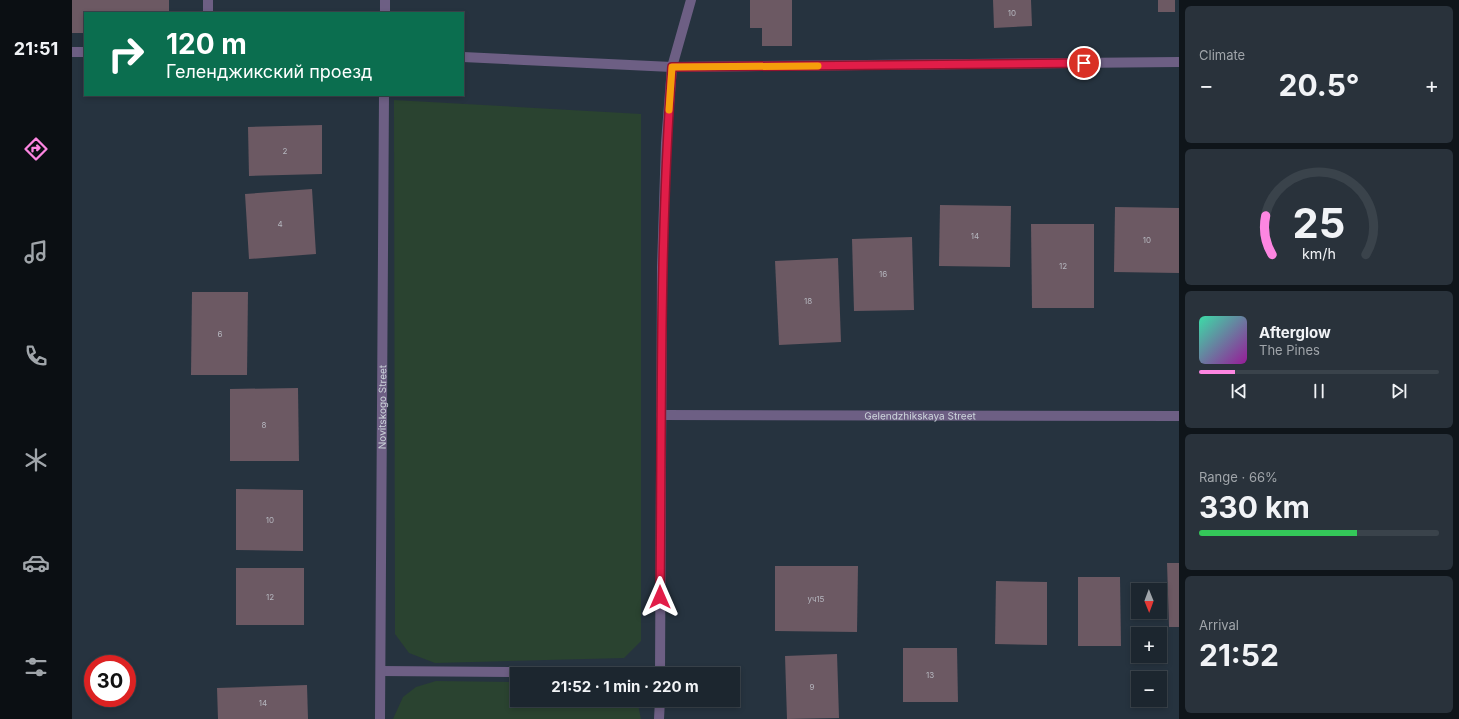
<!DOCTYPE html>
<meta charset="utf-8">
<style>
:root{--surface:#1c262f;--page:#29323b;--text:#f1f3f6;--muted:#a0a5aa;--line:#3a434b;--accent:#fd86e1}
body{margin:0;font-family:Inter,sans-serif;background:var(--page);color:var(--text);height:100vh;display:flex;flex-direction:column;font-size:15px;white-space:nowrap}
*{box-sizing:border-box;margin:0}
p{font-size:13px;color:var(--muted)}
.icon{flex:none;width:22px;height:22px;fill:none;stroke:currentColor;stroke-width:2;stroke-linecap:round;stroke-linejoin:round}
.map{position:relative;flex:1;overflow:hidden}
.side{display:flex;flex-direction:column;gap:6px;padding:6px;background:#0f151a;width:280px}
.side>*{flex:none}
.hud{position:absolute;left:12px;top:12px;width:380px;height:84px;border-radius:0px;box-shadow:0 2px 6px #0003,0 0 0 1px var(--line);background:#0b6e4f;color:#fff;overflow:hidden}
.needle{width:26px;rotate:179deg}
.buttons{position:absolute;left:1059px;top:583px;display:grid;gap:8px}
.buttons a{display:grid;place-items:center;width:36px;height:36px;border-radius:0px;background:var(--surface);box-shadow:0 2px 6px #0003,0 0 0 1px var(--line);font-size:20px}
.speed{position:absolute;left:12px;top:655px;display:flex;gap:8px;font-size:20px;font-weight:700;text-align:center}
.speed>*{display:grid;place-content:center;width:52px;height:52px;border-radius:50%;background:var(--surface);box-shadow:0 2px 6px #0003,0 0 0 1px var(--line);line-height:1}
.speed .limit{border:6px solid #d22;background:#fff;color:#111}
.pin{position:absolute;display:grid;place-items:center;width:34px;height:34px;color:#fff;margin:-17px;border:2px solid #fff;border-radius:50%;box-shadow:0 1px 4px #0007}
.me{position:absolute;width:44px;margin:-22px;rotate:0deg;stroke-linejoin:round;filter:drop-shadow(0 0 3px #0008)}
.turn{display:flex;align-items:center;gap:14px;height:84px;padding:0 16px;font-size:18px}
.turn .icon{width:52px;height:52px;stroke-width:2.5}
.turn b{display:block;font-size:28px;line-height:34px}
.big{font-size:30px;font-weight:700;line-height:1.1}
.side .tile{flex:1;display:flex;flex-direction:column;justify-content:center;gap:6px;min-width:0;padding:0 14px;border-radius:6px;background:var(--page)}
.side .dial{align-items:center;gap:0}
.dial svg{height:104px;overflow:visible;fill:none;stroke:var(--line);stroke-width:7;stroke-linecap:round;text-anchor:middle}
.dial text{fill:var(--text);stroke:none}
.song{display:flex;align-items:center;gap:12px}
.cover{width:48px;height:48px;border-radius:6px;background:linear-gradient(135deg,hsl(160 70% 55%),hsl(300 70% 35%))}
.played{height:4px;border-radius:2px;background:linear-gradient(90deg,var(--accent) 15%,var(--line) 15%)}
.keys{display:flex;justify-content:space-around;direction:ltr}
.heat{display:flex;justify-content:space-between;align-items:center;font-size:22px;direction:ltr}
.charge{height:6px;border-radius:3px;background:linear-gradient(90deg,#34c759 66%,var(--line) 0)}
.trip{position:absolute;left:438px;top:667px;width:230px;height:40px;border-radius:0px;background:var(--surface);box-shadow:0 2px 6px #0003,0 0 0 1px var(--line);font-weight:700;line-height:40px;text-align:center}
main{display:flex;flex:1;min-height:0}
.dock{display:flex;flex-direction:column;width:72px;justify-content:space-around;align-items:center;background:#0b0f13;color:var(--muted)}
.dock .icon{width:28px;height:28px}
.dock .on{color:var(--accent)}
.dock b{font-size:18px;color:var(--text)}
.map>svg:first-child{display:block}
.green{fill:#2a4330}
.building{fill:#6c5963}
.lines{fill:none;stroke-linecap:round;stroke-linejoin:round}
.lane{stroke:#6d5f84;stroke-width:10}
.street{stroke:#6d5f84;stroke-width:10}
.route-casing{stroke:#92132f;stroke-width:10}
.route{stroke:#e11d48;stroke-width:7}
.slow{stroke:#f59e0b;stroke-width:7}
.labels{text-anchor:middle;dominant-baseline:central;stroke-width:4;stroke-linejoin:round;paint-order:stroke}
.number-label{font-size:8px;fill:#b5b6be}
.street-label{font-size:10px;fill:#cdd5dc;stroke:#26333f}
</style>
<main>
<nav class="dock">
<b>21:51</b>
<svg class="icon on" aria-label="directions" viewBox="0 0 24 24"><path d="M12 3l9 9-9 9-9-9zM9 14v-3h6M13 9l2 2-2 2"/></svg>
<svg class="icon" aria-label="music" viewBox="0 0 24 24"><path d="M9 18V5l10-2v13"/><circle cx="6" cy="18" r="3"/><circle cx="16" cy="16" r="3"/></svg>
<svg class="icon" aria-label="phone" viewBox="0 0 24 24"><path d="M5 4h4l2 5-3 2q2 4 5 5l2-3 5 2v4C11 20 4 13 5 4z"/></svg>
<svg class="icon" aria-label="climate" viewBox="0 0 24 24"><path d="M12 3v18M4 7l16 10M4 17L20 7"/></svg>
<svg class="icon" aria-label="car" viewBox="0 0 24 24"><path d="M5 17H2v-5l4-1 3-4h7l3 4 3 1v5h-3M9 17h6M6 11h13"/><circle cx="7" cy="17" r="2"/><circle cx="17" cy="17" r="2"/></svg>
<svg class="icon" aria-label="filters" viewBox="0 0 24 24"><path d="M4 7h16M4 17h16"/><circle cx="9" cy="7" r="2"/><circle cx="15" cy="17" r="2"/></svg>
</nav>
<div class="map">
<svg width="1107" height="719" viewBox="0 0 1107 719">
<rect width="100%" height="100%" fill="#26333f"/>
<g class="green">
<path d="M 322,100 L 569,114 L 569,641 L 552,658 L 363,663 L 337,653 L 323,634 Z"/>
<path d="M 364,681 L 445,682 L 445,700 L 565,700 L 569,719 L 321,719 L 331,697 L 344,687 Z"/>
</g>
<g class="building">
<path d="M 0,0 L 97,0 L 97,13 L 13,13 L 13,33 L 0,33 Z"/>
<path d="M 678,0 L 720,0 L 720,46 L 690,46 L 690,28 L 678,28 Z"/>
<path d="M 921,0 L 959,0 L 960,26 L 922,28 Z"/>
<rect x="1086" y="0" width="17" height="12"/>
<path d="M 250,125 L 250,174 L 177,176 L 176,127 Z"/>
<path d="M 240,189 L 244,254 L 177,259 L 173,194 Z"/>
<path d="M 868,205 L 939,206 L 938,267 L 867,266 Z"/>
<path d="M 1043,207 L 1107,208 L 1107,273 L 1042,272 Z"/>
<path d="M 959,224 L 1022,224 L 1022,308 L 960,308 Z"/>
<path d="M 840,237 L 842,310 L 782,311 L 780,239 Z"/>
<path d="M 766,258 L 769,342 L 707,345 L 703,261 Z"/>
<path d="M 120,292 L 176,292 L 175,375 L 119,375 Z"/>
<path d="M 226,388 L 227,461 L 158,461 L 158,389 Z"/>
<path d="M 164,489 L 231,490 L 231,551 L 164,550 Z"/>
<path d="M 1095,563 L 1107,563 L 1107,627 L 1097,627 Z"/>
<path d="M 703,566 L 786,566 L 785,632 L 703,631 Z"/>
<rect x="164" y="568" width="68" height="57"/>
<path d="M 1006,577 L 1048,577 L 1049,646 L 1006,646 Z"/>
<path d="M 924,581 L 975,582 L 975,645 L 923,644 Z"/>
<path d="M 831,648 L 885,648 L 886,702 L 831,702 Z"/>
<path d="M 765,654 L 767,718 L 715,719 L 713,656 Z"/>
<path d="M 235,685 L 236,719 L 146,719 L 145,688 Z"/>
</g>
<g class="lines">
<g class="lane">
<path d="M 136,0 L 136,13"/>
<path d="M 313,13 L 313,0"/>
<path d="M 0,52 L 13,52"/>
<path d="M 391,57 L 600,67"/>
</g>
<g class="street">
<path d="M 600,67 L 1107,62"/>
<path id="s1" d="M 589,415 L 1107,416"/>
<path d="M 309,671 L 588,673"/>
<path d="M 588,674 L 590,268 L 594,143 L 600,67 L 619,0"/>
<path id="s2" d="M 308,719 L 312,95"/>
<path d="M 587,719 L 588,700"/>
</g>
</g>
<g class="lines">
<g class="route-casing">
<path id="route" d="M 588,597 C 590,420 587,244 600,67 L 1012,63"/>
</g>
<use href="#route" class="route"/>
<path class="slow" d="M 597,110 L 600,67 L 746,66"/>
</g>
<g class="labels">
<g class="number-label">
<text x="940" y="13">10</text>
<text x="213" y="151">2</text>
<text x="208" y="224">4</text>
<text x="903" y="236">14</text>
<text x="1075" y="240">10</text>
<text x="991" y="266">12</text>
<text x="811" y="274">16</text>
<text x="736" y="301">18</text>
<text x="148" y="334">6</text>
<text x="192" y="425">8</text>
<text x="198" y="520">10</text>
<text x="198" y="597">12</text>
<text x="744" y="599">уч15</text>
<text x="858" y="675">13</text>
<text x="740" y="687">9</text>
<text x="191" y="703">14</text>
</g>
<g class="street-label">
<text stroke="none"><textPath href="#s2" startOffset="312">Novitskogo Street</textPath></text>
<text stroke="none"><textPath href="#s1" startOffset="259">Gelendzhikskaya Street</textPath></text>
</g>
</g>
</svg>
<div class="buttons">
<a><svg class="needle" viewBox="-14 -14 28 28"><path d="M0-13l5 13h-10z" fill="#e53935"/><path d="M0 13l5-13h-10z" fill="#a0a5aa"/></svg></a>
<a>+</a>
<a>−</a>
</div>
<div class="speed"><div class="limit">30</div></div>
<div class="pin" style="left:1012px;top:63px;background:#d93025"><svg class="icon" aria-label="arrive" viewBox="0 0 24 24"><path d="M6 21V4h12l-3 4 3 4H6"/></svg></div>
<svg class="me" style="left:588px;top:597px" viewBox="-20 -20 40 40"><path d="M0-17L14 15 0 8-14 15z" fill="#e11d48" stroke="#fff" stroke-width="4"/></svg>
<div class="trip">21:52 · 1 min · 220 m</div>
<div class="hud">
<div class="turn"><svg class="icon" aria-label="right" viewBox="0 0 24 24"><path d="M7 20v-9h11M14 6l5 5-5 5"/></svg><div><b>120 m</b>Геленджикский проезд</div></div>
</div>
</div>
<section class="side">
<div class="tile"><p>Climate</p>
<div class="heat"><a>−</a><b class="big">20.5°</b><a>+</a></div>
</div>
<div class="tile dial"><svg viewBox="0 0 100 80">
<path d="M14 69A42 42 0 1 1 86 69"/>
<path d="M14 69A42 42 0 0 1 9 39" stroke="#fd86e1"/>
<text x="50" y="56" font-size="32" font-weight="700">25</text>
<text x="50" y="72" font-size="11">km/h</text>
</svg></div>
<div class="tile">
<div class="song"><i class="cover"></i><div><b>Afterglow</b><p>The Pines</p></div></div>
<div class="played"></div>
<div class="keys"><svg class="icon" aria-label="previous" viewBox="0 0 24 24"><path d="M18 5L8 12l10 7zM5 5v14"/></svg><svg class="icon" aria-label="pause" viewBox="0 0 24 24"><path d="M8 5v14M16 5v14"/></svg><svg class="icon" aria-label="next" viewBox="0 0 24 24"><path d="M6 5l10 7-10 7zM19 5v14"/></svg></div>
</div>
<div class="tile"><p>Range · 66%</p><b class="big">330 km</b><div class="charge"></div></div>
<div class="tile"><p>Arrival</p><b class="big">21:52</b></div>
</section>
</main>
